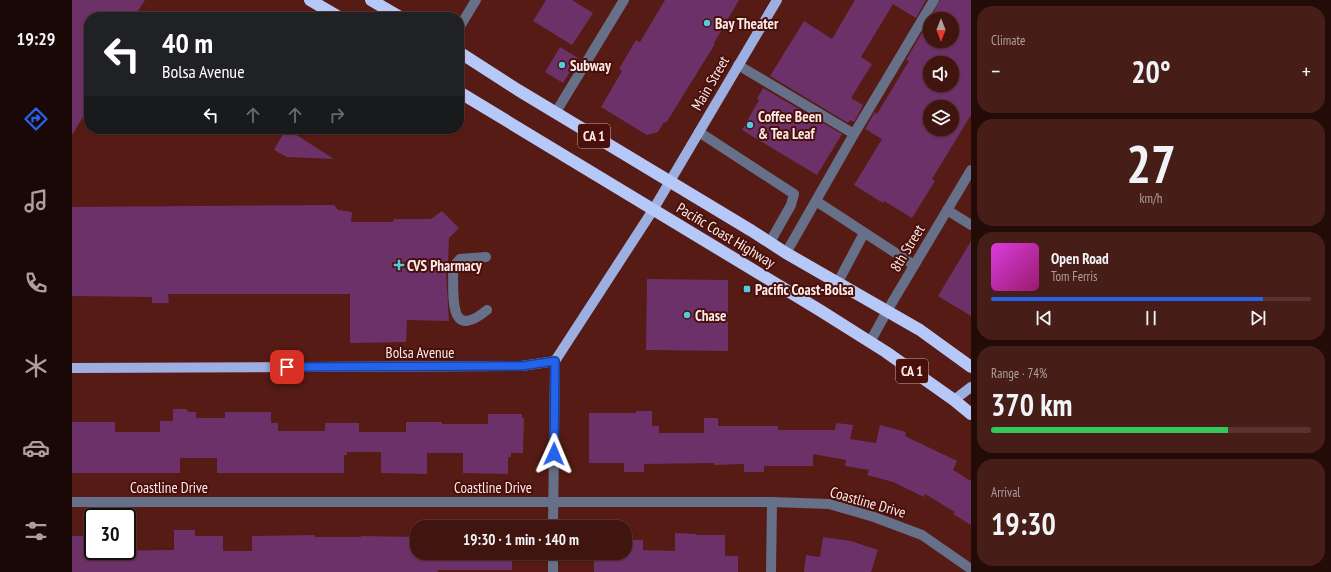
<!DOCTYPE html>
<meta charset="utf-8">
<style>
:root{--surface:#40140f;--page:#471d18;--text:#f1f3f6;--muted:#ae9e9e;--line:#59332f;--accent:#2563eb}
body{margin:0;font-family:"PT Sans Narrow",sans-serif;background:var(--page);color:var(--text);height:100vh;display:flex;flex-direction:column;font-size:15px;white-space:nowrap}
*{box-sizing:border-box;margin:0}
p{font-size:13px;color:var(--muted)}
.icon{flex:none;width:22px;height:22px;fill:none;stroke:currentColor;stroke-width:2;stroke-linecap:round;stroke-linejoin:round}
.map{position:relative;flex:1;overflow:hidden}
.details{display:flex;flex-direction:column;gap:6px;padding:6px;background:#230b08;width:360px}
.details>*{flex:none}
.top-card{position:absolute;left:12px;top:12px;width:380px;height:122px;border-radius:16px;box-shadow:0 1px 3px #0004,0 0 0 1px var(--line);background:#202124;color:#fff;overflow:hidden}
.needle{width:26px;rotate:180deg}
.tools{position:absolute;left:851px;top:12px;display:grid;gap:8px}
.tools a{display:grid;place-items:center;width:36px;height:36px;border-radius:50%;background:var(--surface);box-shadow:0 1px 3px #0004,0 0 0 1px var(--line);font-size:20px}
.speed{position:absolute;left:12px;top:508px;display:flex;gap:8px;font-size:20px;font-weight:700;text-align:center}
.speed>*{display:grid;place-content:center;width:52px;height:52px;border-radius:50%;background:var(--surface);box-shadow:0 1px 3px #0004,0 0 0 1px var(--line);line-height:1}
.speed .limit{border:2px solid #111;border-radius:6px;background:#fff;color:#111}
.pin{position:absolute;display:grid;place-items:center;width:34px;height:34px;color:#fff;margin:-17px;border-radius:8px;box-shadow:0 2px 6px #0006}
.me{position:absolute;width:44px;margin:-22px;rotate:1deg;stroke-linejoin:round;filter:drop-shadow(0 0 3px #0008)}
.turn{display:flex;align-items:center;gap:14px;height:84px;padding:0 12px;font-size:18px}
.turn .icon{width:52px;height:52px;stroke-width:2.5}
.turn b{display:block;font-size:28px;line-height:34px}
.lanes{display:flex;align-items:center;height:38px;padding:0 12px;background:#0003;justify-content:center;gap:20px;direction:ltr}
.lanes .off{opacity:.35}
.big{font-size:30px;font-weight:700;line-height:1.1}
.details .tile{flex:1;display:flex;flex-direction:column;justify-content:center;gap:6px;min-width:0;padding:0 14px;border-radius:16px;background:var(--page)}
.details .dial{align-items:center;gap:0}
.dial b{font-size:52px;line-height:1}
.song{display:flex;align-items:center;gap:12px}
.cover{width:48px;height:48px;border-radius:6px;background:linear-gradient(135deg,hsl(300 70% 55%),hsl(320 70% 35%))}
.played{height:4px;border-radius:2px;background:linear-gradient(90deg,var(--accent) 85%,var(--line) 85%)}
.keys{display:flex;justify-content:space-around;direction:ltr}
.heat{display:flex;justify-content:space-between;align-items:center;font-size:22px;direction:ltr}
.charge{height:6px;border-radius:3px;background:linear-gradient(90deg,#34c759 74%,var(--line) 0)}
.trip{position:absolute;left:338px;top:520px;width:222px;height:40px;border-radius:16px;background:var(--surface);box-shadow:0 1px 3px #0004,0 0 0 1px var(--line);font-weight:700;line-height:40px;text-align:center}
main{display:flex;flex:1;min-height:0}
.menu{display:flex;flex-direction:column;width:72px;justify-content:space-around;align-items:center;background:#1a0806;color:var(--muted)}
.menu .icon{width:28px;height:28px}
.menu .selected{color:var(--accent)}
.menu b{font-size:18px;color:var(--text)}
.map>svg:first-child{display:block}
.building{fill:#6c3169;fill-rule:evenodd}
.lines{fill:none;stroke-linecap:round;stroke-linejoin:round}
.minor{stroke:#677089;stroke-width:10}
.major{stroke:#9daee1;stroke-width:10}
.highway{stroke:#b6c8f8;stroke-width:12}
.route-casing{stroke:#184099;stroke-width:10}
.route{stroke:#2563eb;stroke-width:7}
.poi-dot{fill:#54cadd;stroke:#490f0a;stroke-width:1.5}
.labels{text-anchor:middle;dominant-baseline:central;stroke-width:4;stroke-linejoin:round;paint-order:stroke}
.shield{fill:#490f0a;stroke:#c5a8a5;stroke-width:1}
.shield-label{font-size:14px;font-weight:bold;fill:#faeae7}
.poi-label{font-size:15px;font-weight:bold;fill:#faeae7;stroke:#490f0a;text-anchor:start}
.street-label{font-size:15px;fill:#faeae7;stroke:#490f0a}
</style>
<main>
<nav class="menu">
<b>19:29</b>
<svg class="icon selected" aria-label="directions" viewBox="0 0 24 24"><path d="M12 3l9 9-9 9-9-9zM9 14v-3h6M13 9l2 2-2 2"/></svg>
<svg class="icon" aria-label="music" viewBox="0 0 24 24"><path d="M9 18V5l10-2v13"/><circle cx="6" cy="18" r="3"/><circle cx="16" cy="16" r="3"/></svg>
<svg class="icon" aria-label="phone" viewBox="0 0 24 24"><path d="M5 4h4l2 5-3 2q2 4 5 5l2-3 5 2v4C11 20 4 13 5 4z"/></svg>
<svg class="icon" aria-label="climate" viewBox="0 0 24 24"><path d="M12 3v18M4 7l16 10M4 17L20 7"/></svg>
<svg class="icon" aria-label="car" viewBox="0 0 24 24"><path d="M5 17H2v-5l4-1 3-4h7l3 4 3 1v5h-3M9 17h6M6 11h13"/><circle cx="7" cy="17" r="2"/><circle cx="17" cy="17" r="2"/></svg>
<svg class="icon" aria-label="filters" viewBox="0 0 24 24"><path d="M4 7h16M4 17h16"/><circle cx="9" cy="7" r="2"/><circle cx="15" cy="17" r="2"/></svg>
</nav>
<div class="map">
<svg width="899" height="572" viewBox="0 0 899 572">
<rect width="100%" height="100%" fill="#551b14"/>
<g class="building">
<path d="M 0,0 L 73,0 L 62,17 L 17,17 L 17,107 L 0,135 Z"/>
<path d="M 474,0 L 500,0 L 521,13 L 500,45 L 461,21 Z"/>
<path d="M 593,0 L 667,0 L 642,43 L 643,44 L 594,123 L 592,122 L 586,132 L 575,135 L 529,107 L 550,71 L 547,69 L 564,40 L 568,42 Z"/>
<path d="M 783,0 L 854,0 L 844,18 L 821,4 L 789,57 L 800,64 L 779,98 L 791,105 L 782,122 L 778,120 L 776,123 L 698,76 L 732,21 L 760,39 Z"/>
<path d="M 868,0 L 899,0 L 899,115 L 860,179 L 863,181 L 840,218 L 812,201 L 811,203 L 782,185 L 810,139 L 793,129 L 803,112 L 805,114 L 837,61 L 834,60 L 858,19 L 858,41 L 880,41 L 880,19 L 858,19 ZM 858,63 L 880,63 L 880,85 L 858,85 ZM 858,107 L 880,107 L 880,129 L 858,129 Z"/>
<path d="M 488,47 L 506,58 L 491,83 L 473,72 Z"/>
<path d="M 691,88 L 770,134 L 745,175 L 670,130 L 687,100 L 685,99 Z"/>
<path d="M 214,129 L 215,129 L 262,159 L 215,157 L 202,150 Z"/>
<path d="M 262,205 L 266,210 L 280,212 L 279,222 L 321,222 L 322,219 L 359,219 L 370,211 L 387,228 L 377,238 L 376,263 L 374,271 L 377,321 L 335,320 L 334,342 L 278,343 L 278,294 L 96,294 L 97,303 L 80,303 L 80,297 L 0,296 L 0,207 Z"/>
<path d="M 899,241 L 899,316 L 866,296 Z"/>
<path d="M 575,279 L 656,280 L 656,351 L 574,350 Z"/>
<path d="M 101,409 L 114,409 L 117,412 L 124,412 L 124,418 L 153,418 L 153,412 L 199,412 L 199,423 L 206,423 L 206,431 L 253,431 L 253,423 L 287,423 L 287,432 L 334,432 L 334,422 L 370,422 L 370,424 L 416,424 L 416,414 L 450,414 L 450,418 L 452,418 L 451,453 L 439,453 L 439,457 L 436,457 L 436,474 L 391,473 L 391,453 L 355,453 L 355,474 L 309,473 L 309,452 L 275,452 L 275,455 L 272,455 L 272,473 L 145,473 L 145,458 L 108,458 L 108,473 L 0,473 L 0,422 L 43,422 L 43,432 L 88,432 L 88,421 L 101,421 Z"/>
<path d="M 564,411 L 580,411 L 580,426 L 587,426 L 587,433 L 632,433 L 632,418 L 646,418 L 646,426 L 706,426 L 706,430 L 763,430 L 764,423 L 781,425 L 778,439 L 804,443 L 808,425 L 834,432 L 833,436 L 885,461 L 881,470 L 899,481 L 899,525 L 881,514 L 883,512 L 853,494 L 852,497 L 821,482 L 795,475 L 797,470 L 773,466 L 774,460 L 741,454 L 741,466 L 692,466 L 692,472 L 672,472 L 672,464 L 642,465 L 642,463 L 572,464 L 572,472 L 552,472 L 552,463 L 517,463 L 517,413 L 564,413 Z"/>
<path d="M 102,530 L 123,530 L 123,536 L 151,536 L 151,551 L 180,551 L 180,536 L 243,535 L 243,537 L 289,537 L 289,536 L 345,537 L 345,553 L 440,553 L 440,570 L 366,570 L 366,572 L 0,572 L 0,536 L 21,536 L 21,551 L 102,550 Z"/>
<path d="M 603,533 L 624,534 L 624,535 L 653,535 L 653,556 L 666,556 L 666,572 L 522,572 L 522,553 L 553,553 L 553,540 L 571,540 L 571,550 L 603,551 Z"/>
<path d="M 751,537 L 779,541 L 806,550 L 799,572 L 732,572 L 734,555 L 748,557 Z"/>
</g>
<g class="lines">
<g class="minor">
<path d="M 387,28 L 404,0"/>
<path d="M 666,65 L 782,134"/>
<path d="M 484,112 L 552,0"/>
<path d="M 627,132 L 722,194 L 719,205 L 698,242"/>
<path d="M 744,201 L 842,265"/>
<path d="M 875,210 L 899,225"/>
<path d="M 714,253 L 782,134 L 862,0"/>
<path d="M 414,257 L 388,259 L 382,266 L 381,271 C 382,296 376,342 415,310"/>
<path d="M 766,282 L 792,233"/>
<path d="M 798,342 L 815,311 L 899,170"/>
<path d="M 0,502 L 700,502 L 757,504 L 802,517 L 850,535 L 899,569"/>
<path d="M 481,527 L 483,361"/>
<path d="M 481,572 L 481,553"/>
<path d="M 699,572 L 700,502"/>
</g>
<g class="major">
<path d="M 0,368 L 450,366 L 483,361 L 581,210 L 705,0"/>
<path d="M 882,400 L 899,387"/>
</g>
<g class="highway">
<path d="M 238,0 L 267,17"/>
<path d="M 299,0 L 328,17"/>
<path d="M 387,52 L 446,90 L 680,231 L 714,253 L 848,330 L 899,367"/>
<path d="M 387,92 L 749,311 L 814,352 L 882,400 L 899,414"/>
</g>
</g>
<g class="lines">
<g class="route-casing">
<path id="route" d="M 215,367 L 450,366 L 483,361 L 482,454"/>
</g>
<use href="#route" class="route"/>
</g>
<g class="poi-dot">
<circle cx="635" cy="23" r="4"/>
<circle cx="490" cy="65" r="4"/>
<circle cx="678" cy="125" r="4"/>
<path d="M325 259h4v4h4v4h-4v4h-4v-4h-4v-4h4z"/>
<rect x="671" y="285" width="8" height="8" rx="2"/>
<circle cx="615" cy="315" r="4"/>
</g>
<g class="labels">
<g class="shield">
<rect x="506" y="124" width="32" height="24" rx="3"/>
<rect x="824" y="359" width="32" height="24" rx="3"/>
</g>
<g class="shield-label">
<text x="522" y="136">CA 1</text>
<text x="840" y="371">CA 1</text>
</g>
<g class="poi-label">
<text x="643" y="23">Bay Theater</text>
<text x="498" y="65">Subway</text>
<text x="686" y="116">Coffee Been<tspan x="686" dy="17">&amp; Tea Leaf</tspan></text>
<text x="335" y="265">CVS Pharmacy</text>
<text x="683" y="289">Pacific Coast-Bolsa</text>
<text x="623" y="315">Chase</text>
</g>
<g class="street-label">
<text transform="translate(638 83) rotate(-60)">Main Street</text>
<text transform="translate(654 235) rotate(31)">Pacific Coast Highway</text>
<text transform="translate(835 248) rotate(-59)">8th Street</text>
<text x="348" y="352">Bolsa Avenue</text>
<text x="97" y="487">Coastline Drive</text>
<text x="421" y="487">Coastline Drive</text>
<text transform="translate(796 502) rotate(16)">Coastline Drive</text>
</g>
</g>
</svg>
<div class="tools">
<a><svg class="needle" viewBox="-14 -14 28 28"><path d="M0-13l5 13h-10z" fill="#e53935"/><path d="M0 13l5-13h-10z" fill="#ae9e9e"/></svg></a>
<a><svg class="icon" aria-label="sound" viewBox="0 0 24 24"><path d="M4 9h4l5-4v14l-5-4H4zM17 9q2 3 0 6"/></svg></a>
<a><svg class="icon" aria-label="layers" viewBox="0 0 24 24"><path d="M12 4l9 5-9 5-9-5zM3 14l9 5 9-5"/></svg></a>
</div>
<div class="speed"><div class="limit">30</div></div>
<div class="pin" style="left:215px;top:367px;background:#d93025"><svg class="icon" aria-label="arrive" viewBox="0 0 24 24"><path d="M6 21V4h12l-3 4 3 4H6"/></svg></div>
<svg class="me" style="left:482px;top:454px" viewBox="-20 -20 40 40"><path d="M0-17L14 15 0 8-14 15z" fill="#2563eb" stroke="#fff" stroke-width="4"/></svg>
<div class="trip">19:30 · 1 min · 140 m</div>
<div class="top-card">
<div class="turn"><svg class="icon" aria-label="left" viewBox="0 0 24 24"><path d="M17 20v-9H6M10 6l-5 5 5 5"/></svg><div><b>40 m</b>Bolsa Avenue</div></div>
<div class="lanes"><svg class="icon" aria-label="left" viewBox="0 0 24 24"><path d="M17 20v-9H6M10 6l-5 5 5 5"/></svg><svg class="icon off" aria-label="ahead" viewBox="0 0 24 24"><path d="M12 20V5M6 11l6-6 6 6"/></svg><svg class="icon off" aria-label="ahead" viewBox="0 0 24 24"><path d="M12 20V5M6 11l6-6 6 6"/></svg><svg class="icon off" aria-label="right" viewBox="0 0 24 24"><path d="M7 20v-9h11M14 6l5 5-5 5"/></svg></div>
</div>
</div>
<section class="details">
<div class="tile"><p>Climate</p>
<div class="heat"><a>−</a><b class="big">20°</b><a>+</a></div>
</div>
<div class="tile dial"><b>27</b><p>km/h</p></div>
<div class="tile">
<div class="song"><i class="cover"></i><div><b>Open Road</b><p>Tom Ferris</p></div></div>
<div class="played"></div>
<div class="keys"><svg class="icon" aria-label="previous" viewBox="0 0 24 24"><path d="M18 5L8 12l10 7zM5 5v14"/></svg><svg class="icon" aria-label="pause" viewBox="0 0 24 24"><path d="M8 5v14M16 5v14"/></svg><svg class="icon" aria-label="next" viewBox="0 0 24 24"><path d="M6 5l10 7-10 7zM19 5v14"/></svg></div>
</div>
<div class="tile"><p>Range · 74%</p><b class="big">370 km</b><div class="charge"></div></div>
<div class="tile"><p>Arrival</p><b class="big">19:30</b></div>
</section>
</main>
